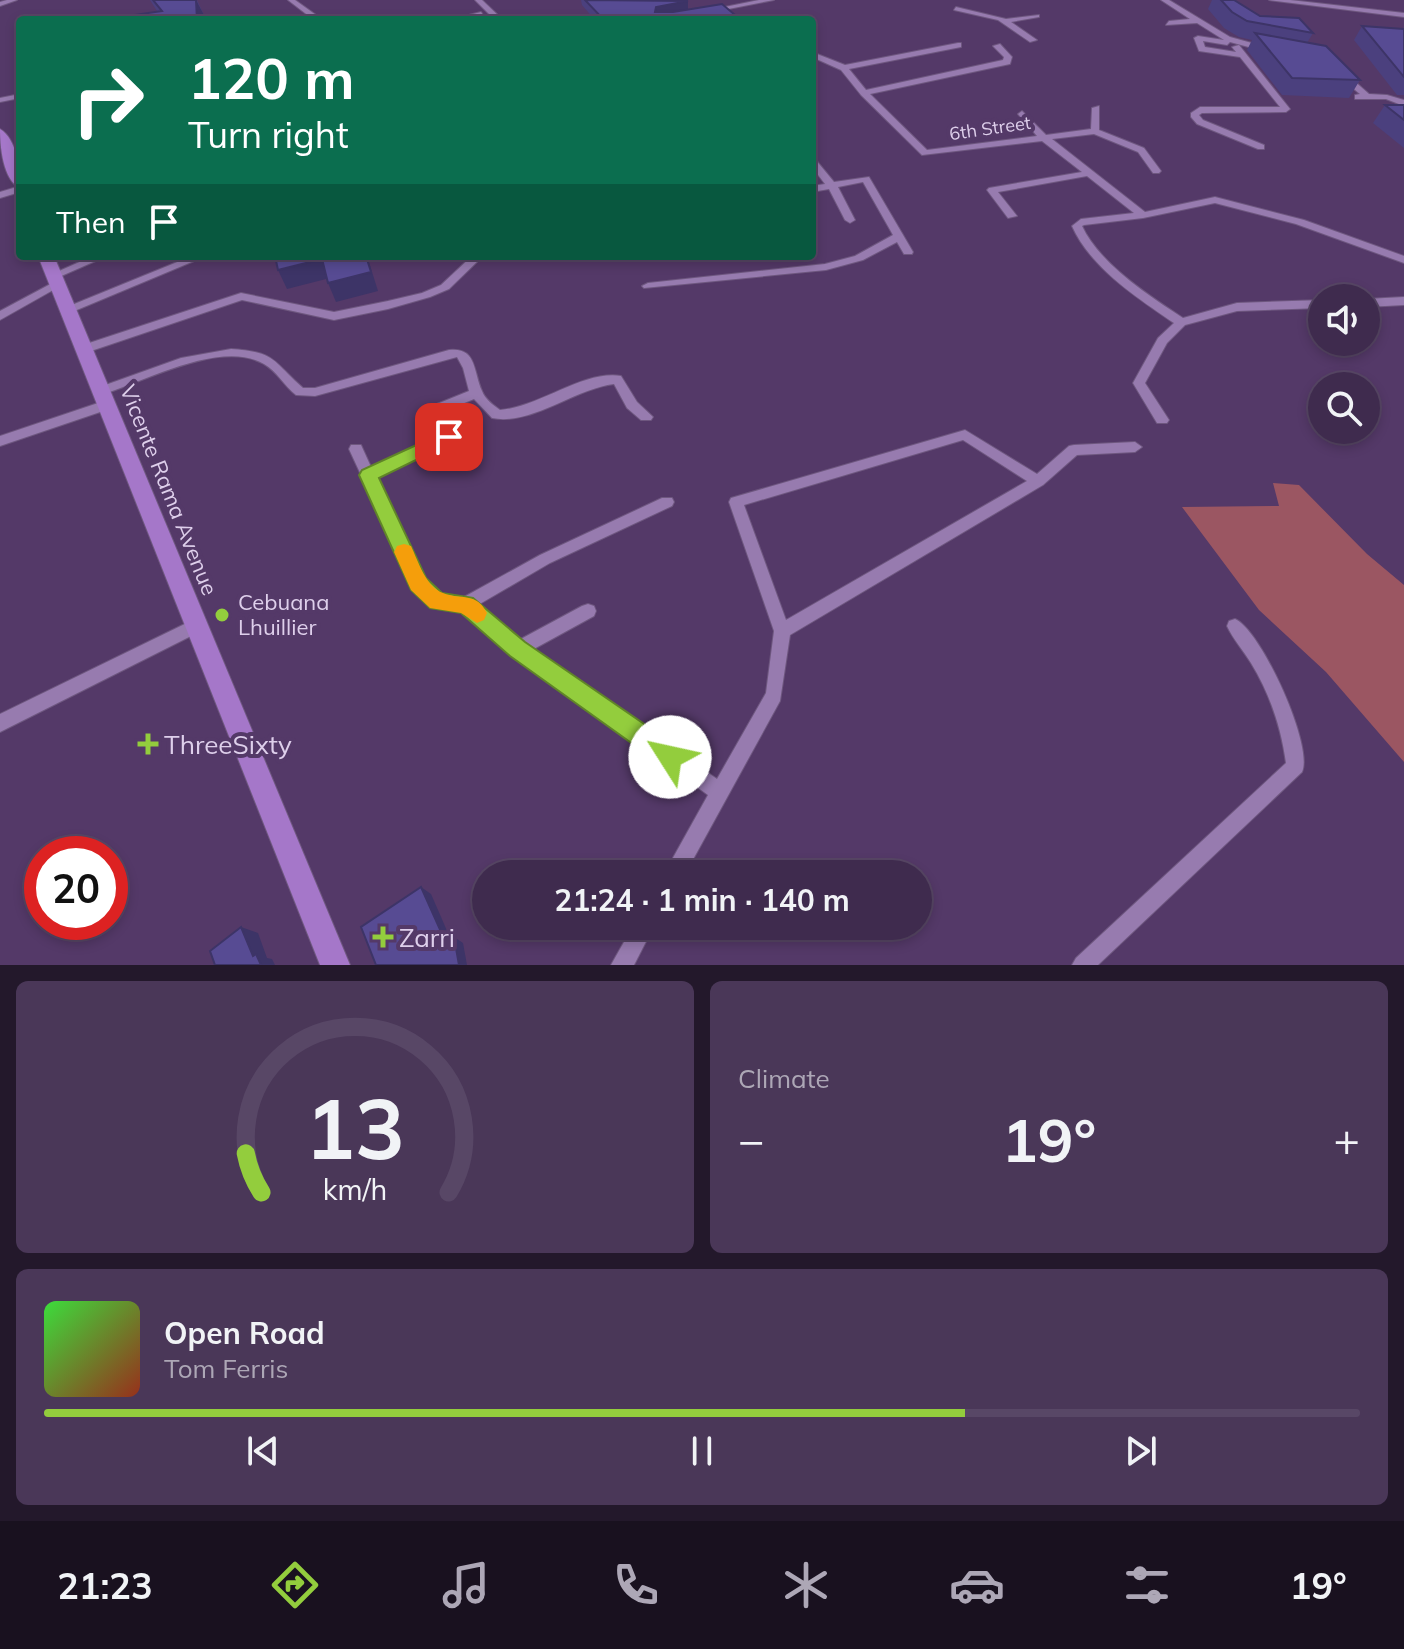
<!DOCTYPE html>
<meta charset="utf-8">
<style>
:root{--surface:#3f2b4e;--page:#4a3758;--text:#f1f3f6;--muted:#ada7b6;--line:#584766;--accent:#93cd3d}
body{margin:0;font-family:Mulish,sans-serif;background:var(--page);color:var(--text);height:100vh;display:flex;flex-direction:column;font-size:30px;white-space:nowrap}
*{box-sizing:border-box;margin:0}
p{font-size:26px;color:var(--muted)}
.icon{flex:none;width:44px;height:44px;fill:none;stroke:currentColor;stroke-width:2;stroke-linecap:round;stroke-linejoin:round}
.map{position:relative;height:965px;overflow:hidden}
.sheet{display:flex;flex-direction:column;gap:16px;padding:16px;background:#23182b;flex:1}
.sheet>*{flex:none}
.banner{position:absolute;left:16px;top:16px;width:800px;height:244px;border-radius:8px;box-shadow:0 4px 12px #0003,0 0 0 2px var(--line);background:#0b6e4f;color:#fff;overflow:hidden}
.buttons{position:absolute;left:1308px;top:284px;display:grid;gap:16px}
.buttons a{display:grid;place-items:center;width:72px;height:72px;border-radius:50%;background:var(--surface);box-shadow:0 4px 12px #0003,0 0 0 2px var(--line);font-size:40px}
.speed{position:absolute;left:24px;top:836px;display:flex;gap:16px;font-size:40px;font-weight:700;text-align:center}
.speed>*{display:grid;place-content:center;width:104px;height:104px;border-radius:50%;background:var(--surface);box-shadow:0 4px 12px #0003,0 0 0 2px var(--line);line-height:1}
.speed .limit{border:12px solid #d22;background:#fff;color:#111}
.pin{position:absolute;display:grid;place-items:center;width:68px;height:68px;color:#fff;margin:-34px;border-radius:16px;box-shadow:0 4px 12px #0006}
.me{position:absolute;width:88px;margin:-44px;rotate:305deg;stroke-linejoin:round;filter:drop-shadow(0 0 6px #0008)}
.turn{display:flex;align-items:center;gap:28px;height:168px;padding:0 40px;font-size:36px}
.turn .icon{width:104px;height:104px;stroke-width:2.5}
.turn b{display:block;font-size:56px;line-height:68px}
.then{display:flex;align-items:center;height:76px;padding:0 40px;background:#0003;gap:16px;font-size:30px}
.big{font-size:60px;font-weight:700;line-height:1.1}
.sheet .widget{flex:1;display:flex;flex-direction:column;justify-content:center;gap:12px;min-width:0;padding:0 28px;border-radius:12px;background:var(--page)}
.sheet .dial{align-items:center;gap:0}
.dial svg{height:208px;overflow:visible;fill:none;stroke:var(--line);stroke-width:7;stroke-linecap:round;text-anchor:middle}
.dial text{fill:var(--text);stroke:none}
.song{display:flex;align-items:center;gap:24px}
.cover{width:96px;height:96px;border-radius:12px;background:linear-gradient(135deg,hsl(120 70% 55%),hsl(10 70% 35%))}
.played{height:8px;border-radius:4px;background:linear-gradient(90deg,var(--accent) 70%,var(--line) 70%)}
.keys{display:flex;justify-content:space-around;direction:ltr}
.heat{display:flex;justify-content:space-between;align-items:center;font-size:44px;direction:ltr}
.sheet .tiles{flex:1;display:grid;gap:16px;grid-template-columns:1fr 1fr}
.widget:last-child{grid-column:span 2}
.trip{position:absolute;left:472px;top:860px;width:460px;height:80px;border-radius:40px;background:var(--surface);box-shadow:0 4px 12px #0003,0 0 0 2px var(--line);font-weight:700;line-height:80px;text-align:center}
.menu{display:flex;height:128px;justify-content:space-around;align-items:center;background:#19111f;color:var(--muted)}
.menu .icon{width:56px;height:56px}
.menu .selected{color:var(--accent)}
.menu b{font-size:36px;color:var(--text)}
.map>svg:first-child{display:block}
.green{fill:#9b5662}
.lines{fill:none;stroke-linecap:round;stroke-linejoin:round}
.minor-casing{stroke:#6e577f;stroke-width:2}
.major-casing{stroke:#6e577f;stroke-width:2}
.minor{fill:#977baf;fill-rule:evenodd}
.major{fill:#a577c9;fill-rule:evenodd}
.wall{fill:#4b407e}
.shaded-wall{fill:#3d3467}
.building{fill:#574b93;stroke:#3d3467;stroke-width:2}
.route{fill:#93cd3d;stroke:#608528;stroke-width:2}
.slow{fill:#f59e0b}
.poi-dot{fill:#93cd3d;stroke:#543968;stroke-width:3}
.labels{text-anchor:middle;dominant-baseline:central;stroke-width:8;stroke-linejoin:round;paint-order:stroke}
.far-street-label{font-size:18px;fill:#decfeb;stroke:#543968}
.street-label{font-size:22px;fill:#decfeb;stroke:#543968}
.poi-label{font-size:22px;fill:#decfeb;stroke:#543968;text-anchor:start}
.near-poi-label{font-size:26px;fill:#decfeb;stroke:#543968;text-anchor:start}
</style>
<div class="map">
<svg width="1404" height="965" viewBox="0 0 1404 965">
<rect width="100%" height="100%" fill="#543968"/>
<path class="green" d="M 1273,483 L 1299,485 L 1367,554 L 1404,585 L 1404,762 L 1326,672 L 1259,610 L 1182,507 L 1279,506 Z"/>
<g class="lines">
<g class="minor-casing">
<g id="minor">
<path d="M 7,0 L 17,0 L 0,6 L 0,2 Z"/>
<path d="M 288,0 L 295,0 L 323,20 L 314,20 Z"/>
<path d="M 475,0 L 482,0 L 503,20 L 495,20 Z"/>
<path d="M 759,0 L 774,0 L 708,13 L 705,11 Z"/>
<path d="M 1161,0 L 1169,0 L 1230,37 L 1270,48 L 1271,50 L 1267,52 L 1230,42 L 1227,45 L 1203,41 L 1205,47 L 1236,52 L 1232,47 L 1239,45 L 1290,109 L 1286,112 L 1202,113 L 1199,115 L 1203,120 L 1264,145 L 1264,149 L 1258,149 L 1197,124 L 1191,117 L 1191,113 L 1200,107 L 1280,107 L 1240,57 L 1199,51 L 1194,38 L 1198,36 L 1224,40 L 1197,23 L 1166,25 L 1169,21 L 1190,19 Z"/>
<path d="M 1269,0 L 1290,0 L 1404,13 L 1404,17 Z"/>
<path d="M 956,7 L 1006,19 L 1039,15 L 1039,17 L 1011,22 L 1037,40 L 1030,42 L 998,20 L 954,10 Z"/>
<path d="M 481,12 L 483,15 L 463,20 L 449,20 Z"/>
<path d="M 958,43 L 961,43 L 961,47 L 849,69 L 866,90 L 1003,60 L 1004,57 L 993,46 L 1000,44 L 1012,57 L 1010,64 L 870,94 L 927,150 L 1037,136 L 1018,114 L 1022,111 L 1046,135 L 1091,129 L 1092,108 L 1099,106 L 1099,130 L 1144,148 L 1161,171 L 1159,173 L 1153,173 L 1138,152 L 1094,134 L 1052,139 L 1145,212 L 1215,197 L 1304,220 L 1404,256 L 1404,263 L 1296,224 L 1215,203 L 1143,218 L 1084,225 L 1082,226 C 1099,263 1149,296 1183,318 L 1237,303 L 1322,300 L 1322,308 L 1237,311 L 1185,325 L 1167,343 L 1145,383 L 1169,420 L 1167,423 L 1157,423 L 1133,383 L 1158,338 L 1174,323 C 1137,298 1090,267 1072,226 L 1081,219 L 1134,213 L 1087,176 L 998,192 L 1017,216 L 1008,218 L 987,190 L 989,188 L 1082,172 L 1042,141 L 922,155 L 861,95 L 841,70 L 812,57 L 812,52 L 845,65 Z"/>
<path d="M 1338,72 L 1344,72 L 1369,94 L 1387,95 L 1404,100 L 1404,106 L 1386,99 L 1355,99 L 1355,95 L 1360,94 L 1338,76 Z"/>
<path d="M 20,94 L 20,98 L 0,102 L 0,98 Z"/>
<path d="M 812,158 L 815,159 L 834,182 L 869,177 L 913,252 L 912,254 L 904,254 L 897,242 L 863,260 L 826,270 L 644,288 L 642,286 L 648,283 L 825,264 L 855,256 L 893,235 L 863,182 L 838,187 L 855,220 L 850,223 L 845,220 L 829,189 L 812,192 L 812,186 L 825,184 L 812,167 Z"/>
<path d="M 20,186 L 20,192 L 0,198 L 0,192 Z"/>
<path d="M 93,256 L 107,256 L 59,277 L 51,277 L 50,275 Z"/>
<path d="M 192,256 L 206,256 L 72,312 L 68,313 L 62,309 Z"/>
<path d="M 472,256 L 483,256 L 449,289 L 430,297 L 388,309 L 334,320 L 242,300 L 88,352 L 84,353 L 78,349 L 80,346 L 241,293 L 334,312 L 388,301 L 422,293 L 441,285 Z"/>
<path d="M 58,280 L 62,281 L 62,285 L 0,320 L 0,311 Z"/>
<path d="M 1404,297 L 1404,305 L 1366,307 L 1366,299 Z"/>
<path d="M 231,349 C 277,352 272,361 303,388 L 315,388 L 449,350 C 477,347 473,371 482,391 C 485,399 493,405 500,410 C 540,407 583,370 621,376 L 637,402 L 653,417 L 651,420 L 641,420 L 627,408 L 614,384 C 574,389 531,426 492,418 L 474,399 L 445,411 C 450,420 458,430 454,440 L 376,477 L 425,579 L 441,595 L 464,597 L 540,555 L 662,498 L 672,498 L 674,502 L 672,506 L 550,563 L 478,605 L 519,640 L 582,606 L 588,604 L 594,606 L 596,611 L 594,616 L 532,650 L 717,779 L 766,693 L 774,631 L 729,502 L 731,498 L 965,430 L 1037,474 L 1069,446 L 1074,445 L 1135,442 L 1142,447 L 1135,452 L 1077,455 L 1043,485 L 790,635 L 780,701 L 685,874 L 664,874 L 708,795 L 512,654 L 462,611 L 431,607 L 414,589 L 349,449 L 351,445 L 361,445 L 371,467 L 442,435 L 440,426 L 431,409 L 432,406 L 469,391 L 463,368 L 457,357 L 315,396 L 296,395 C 284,386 277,371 264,364 C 221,339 144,382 101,395 L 95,391 L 97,388 L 181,358 ZM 963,440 L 1027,481 L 786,620 L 744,505 Z"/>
<path d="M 107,400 L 113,405 L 112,408 L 0,446 L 0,436 Z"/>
<path d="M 195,619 L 201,621 L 203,626 L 201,631 L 0,732 L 0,714 Z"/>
<path d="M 1235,619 C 1261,630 1314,746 1302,772 L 1098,965 L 1072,965 L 1076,958 L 1286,763 C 1281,727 1270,694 1251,663 C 1243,650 1233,639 1227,626 L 1229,621 Z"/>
<path d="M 633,926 L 654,926 L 634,965 L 611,965 Z"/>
</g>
</g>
<g class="major-casing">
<g id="major">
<path d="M 0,129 C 17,139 20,170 20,188 C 3,180 0,147 0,129 Z"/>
<path d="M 38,256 L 54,256 L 350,965 L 320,965 Z"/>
</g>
</g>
<use href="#minor" class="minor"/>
<use href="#major" class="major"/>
</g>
<g class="wall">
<path d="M 150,0 L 197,0 L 204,15 L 204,20 L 134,20 L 157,11 Z"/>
<path d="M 581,0 L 688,0 L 688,10 L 741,20 L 595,20 L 582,5 Z"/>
<path d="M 1212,0 L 1234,0 L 1260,16 L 1313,33 L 1307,43 L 1360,80 L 1349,98 L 1282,95 L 1247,50 L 1252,40 L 1239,37 L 1224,28 L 1208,9 Z"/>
<path d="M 1362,26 L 1404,29 L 1404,95 L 1397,95 L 1354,40 Z"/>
<path d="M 1385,105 L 1404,105 L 1404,148 L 1373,123 Z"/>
</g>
<g class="shaded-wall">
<path d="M 196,0 L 204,15 L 204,20 L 197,20 Z"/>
<path d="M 688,1 L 688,11 L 656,17 L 655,12 L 656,7 Z"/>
<path d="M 366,256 L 367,256 L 378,291 L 336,302 L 328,283 Z"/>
<path d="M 322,259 L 330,278 L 287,289 L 278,270 Z"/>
<path d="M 421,887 L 431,894 L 455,949 L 446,943 Z"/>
<path d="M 241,927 L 258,933 L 267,958 L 272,959 L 275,965 L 261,965 L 253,956 Z"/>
<path d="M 454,937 L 463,943 L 467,965 L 459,965 Z"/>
</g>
<g class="building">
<path d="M 153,0 L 196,0 L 197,20 L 134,20 L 134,15 L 162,11 Z"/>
<path d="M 585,0 L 688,1 L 656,7 L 655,12 L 673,12 L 722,4 L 741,20 L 604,20 Z"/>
<path d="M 1221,0 L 1234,0 L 1260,16 L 1299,18 L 1313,33 L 1247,21 L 1232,12 Z"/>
<path d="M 1362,26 L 1404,29 L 1404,77 Z"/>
<path d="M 1255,33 L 1326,46 L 1360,80 L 1292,78 Z"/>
<path d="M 1385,105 L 1404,105 L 1404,120 Z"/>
<path d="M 275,256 L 366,256 L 371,272 L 328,283 L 322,259 L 278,270 Z"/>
<path d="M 421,887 L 446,943 L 454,937 L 459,965 L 376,965 L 361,927 Z"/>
<path d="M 241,927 L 253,956 L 256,954 L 261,965 L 215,965 L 210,951 Z"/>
</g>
<path class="route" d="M 449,430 L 458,437 L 455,441 L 379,478 L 426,578 L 442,593 L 473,598 L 525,642 L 679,748 L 682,757 L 679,765 L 670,769 L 662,765 L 510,656 L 461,613 L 430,608 L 411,590 L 359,475 L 362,470 Z"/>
<path class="slow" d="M 404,544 L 411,546 C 418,561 426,587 443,593 C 461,600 477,592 487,613 L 484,620 L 477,623 L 461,613 L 430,608 L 411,590 L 394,552 L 397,546 Z"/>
<g class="poi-dot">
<circle cx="222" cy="615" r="8"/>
<path d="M144 732h8v8h8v8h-8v8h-8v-8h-8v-8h8z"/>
<path d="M379 925h8v8h8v8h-8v8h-8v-8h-8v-8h8z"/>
</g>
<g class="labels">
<g class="far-street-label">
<text transform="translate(990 128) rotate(-8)">6th Street</text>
</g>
<g class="street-label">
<text transform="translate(169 490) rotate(68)">Vicente Rama Avenue</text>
</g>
<g class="poi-label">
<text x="238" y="602">Cebuana<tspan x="238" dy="25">Lhuillier</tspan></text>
</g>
<g class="near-poi-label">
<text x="164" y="744">ThreeSixty</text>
<text x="399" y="937">Zarri</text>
</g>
</g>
</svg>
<div class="buttons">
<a><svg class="icon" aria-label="sound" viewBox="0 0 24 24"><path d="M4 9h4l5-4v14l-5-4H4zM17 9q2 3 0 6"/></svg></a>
<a><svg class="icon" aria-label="search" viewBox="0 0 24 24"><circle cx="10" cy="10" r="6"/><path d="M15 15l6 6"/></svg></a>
</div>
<div class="speed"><div class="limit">20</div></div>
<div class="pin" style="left:449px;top:437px;background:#d93025"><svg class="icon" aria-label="arrive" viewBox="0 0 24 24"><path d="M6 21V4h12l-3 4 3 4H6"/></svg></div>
<svg class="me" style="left:670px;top:757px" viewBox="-20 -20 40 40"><circle r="19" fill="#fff"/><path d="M0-13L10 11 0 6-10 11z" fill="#93cd3d"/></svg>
<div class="trip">21:24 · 1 min · 140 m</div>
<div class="banner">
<div class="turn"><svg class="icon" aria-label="right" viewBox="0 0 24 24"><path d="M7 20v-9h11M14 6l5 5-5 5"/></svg><div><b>120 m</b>Turn right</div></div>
<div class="then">Then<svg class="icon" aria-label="arrive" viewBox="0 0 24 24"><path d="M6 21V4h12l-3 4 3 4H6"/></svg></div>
</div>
</div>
<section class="sheet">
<div class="tiles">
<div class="widget dial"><svg viewBox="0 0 100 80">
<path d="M14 69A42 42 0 1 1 86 69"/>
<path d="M14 69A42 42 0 0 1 8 54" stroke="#93cd3d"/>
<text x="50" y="56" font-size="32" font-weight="700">13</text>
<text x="50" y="72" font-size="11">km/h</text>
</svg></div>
<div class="widget"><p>Climate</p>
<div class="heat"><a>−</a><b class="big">19°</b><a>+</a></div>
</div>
<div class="widget">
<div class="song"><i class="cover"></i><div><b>Open Road</b><p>Tom Ferris</p></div></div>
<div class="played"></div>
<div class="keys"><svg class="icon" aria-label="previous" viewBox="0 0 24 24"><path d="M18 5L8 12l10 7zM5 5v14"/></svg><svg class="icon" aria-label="pause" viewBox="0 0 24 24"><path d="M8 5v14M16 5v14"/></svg><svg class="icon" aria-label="next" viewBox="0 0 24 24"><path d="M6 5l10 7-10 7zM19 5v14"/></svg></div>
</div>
</div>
</section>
<nav class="menu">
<b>21:23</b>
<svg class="icon selected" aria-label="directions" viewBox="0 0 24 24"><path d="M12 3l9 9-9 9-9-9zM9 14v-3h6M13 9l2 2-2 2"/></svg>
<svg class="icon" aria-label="music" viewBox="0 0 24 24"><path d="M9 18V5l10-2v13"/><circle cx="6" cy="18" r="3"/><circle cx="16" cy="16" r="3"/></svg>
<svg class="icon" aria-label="phone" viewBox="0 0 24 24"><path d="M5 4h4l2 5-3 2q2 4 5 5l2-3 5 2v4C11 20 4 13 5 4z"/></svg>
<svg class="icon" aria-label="climate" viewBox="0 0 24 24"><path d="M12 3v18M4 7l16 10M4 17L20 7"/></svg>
<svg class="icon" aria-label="car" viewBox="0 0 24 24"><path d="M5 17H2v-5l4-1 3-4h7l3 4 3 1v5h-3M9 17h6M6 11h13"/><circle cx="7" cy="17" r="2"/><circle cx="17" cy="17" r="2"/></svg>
<svg class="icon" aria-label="filters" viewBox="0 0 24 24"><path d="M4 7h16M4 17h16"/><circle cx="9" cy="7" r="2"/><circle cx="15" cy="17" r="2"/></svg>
<b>19°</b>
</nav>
